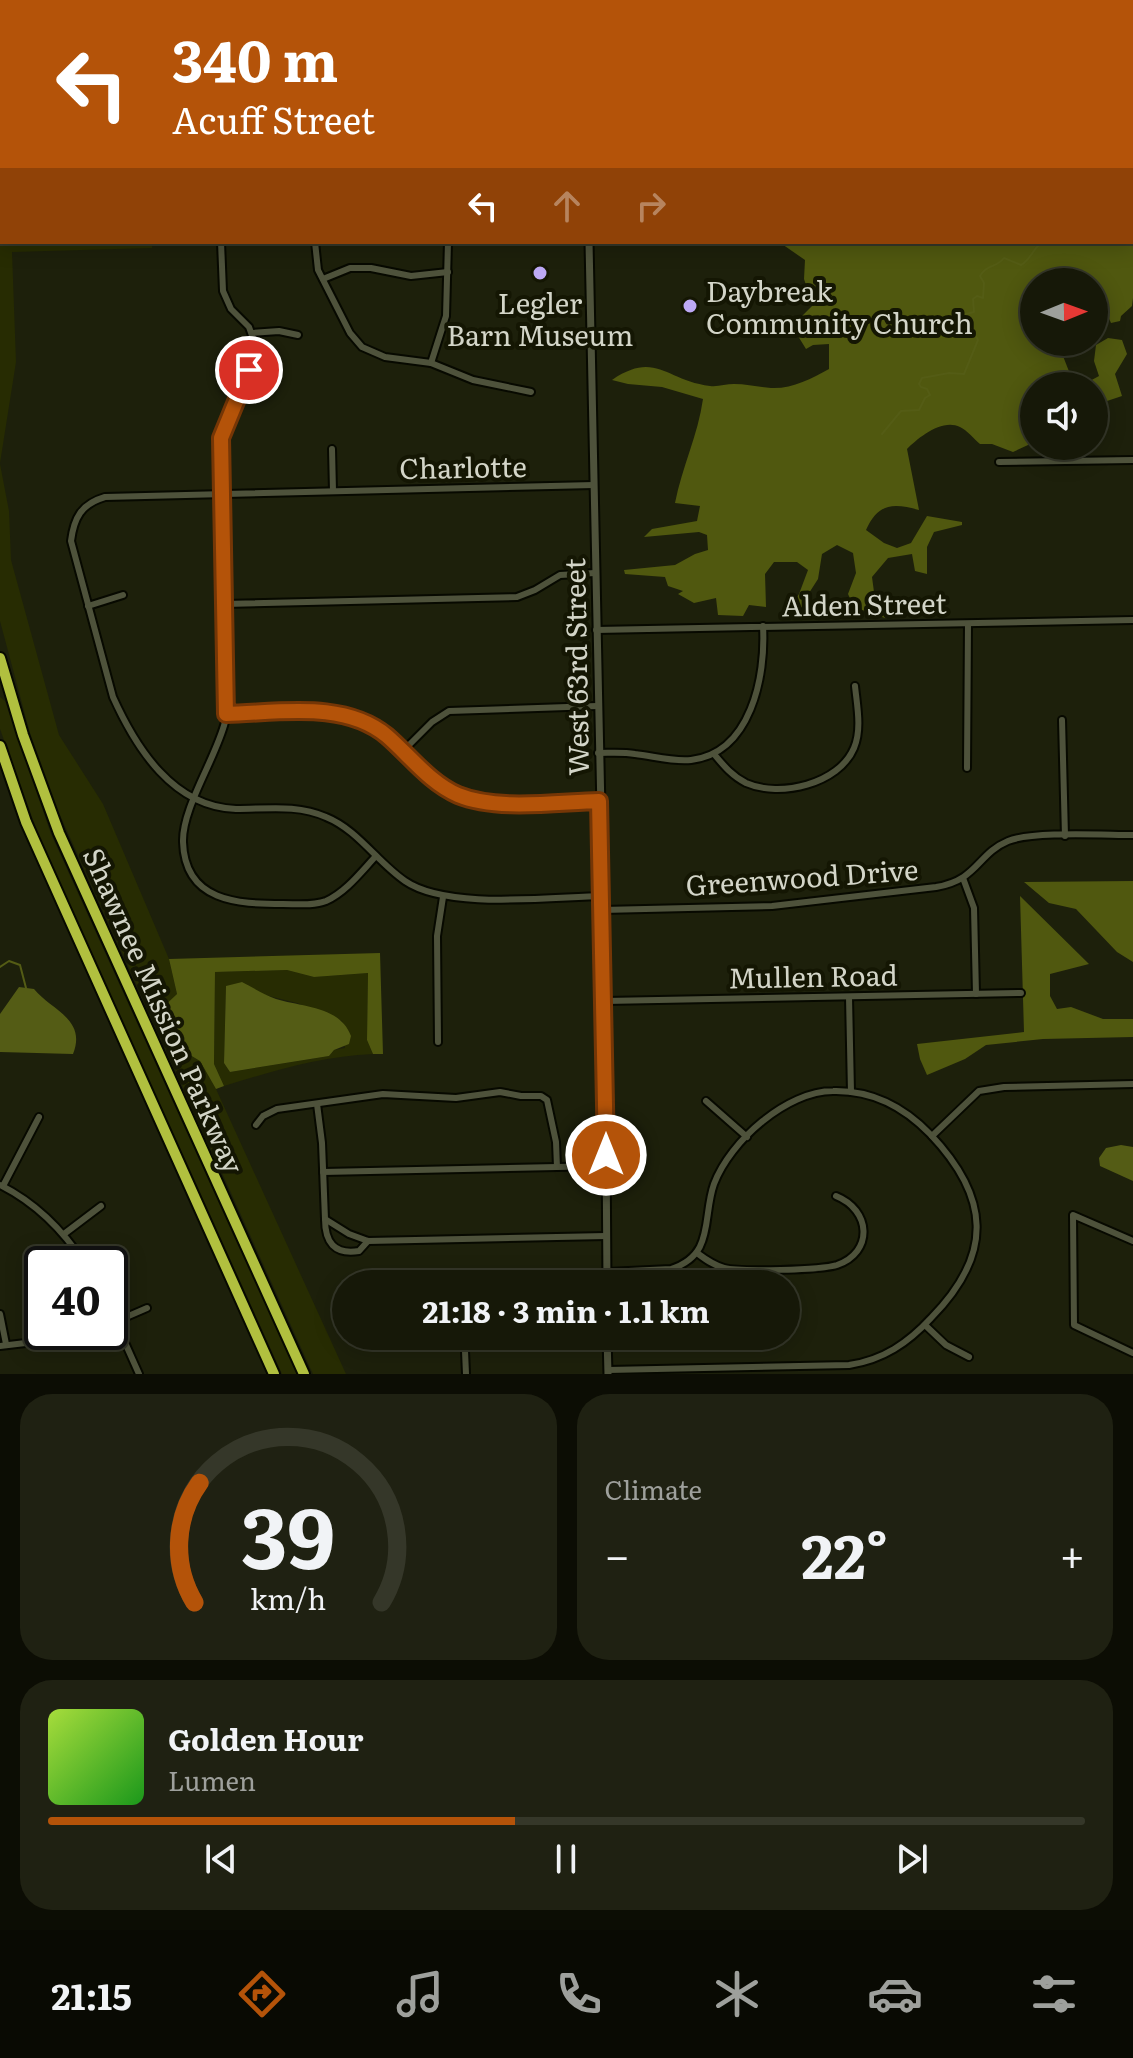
<!DOCTYPE html>
<meta charset="utf-8">
<style>
:root{--surface:#161808;--page:#1f2112;--text:#f1f3f6;--muted:#9ea09c;--line:#353729;--accent:#b45309}
body{margin:0;font-family:Literata,serif;background:var(--page);color:var(--text);height:100vh;display:flex;flex-direction:column;font-size:30px;white-space:nowrap}
*{box-sizing:border-box;margin:0}
p{font-size:26px;color:var(--muted)}
.icon{flex:none;width:44px;height:44px;fill:none;stroke:currentColor;stroke-width:2;stroke-linecap:round;stroke-linejoin:round}
.map{position:relative;height:1374px;overflow:hidden}
.drawer{display:flex;flex-direction:column;gap:20px;padding:20px;background:#0c0d04;flex:1}
.drawer>*{flex:none}
.hud{position:absolute;left:0px;top:0px;width:1134px;height:244px;box-shadow:0 4px 20px #0003,0 0 0 2px var(--line);background:#b45309;color:#fff;overflow:hidden}
.needle{width:52px;rotate:89deg}
.fabs{position:absolute;left:1020px;top:268px;display:grid;gap:16px}
.fabs a{display:grid;place-items:center;width:88px;height:88px;border-radius:50%;background:var(--surface);box-shadow:0 4px 20px #0003,0 0 0 2px var(--line);font-size:40px}
.speed{position:absolute;left:24px;top:1246px;display:flex;gap:16px;font-size:40px;font-weight:700;text-align:center}
.speed>*{display:grid;place-content:center;width:104px;height:104px;border-radius:50%;background:var(--surface);box-shadow:0 4px 20px #0003,0 0 0 2px var(--line);line-height:1}
.speed .limit{border:4px solid #111;border-radius:12px;background:#fff;color:#111}
.pin{position:absolute;display:grid;place-items:center;width:68px;height:68px;color:#fff;margin:-34px;border:4px solid #fff;border-radius:50%;box-shadow:0 2px 8px #0007}
.me{position:absolute;width:88px;margin:-44px;rotate:0deg;stroke-linejoin:round;filter:drop-shadow(0 0 6px #0008)}
.turn{display:flex;align-items:center;gap:28px;height:168px;padding:0 40px;font-size:36px}
.turn .icon{width:104px;height:104px;stroke-width:2.5}
.turn b{display:block;font-size:56px;line-height:68px}
.lanes{display:flex;align-items:center;height:76px;padding:0 40px;background:#0003;justify-content:center;gap:40px;direction:ltr}
.lanes .off{opacity:.35}
.big{font-size:60px;font-weight:700;line-height:1.1}
.drawer .widget{flex:1;display:flex;flex-direction:column;justify-content:center;gap:12px;min-width:0;padding:0 28px;border-radius:32px;background:var(--page)}
.drawer .dial{align-items:center;gap:0}
.dial svg{height:208px;overflow:visible;fill:none;stroke:var(--line);stroke-width:7;stroke-linecap:round;text-anchor:middle}
.dial text{fill:var(--text);stroke:none}
.song{display:flex;align-items:center;gap:24px}
.cover{width:96px;height:96px;border-radius:12px;background:linear-gradient(135deg,hsl(80 70% 55%),hsl(120 70% 35%))}
.played{height:8px;border-radius:4px;background:linear-gradient(90deg,var(--accent) 45%,var(--line) 45%)}
.keys{display:flex;justify-content:space-around;direction:ltr}
.heat{display:flex;justify-content:space-between;align-items:center;font-size:44px;direction:ltr}
.drawer .tiles{flex:1;display:grid;gap:20px;grid-template-columns:1fr 1fr}
.widget:last-child{grid-column:span 2}
.trip{position:absolute;left:332px;top:1270px;width:468px;height:80px;border-radius:40px;background:var(--surface);box-shadow:0 4px 20px #0003,0 0 0 2px var(--line);font-weight:700;line-height:80px;text-align:center}
.dock{display:flex;height:128px;justify-content:space-around;align-items:center;background:#090a03;color:var(--muted)}
.dock .icon{width:56px;height:56px}
.dock .current{color:var(--accent)}
.dock b{font-size:36px;color:var(--text)}
.map>svg:first-child{display:block}
.green{fill:#272c02;fill-rule:evenodd}
.forest{fill:#50580f}
.water{fill:#545c15}
.lines{fill:none;stroke-linecap:round;stroke-linejoin:round}
.stream{stroke:#545c15;stroke-width:2}
.minor-casing{stroke:#070900;stroke-width:10}
.tertiary-casing{stroke:#070900;stroke-width:11}
.motorway-casing{stroke:#070900;stroke-width:14}
.minor{stroke:#4e523b;stroke-width:6}
.tertiary{stroke:#4e523b;stroke-width:7}
.motorway{stroke:#b1c03f;stroke-width:10}
.route-casing{stroke:#753606;stroke-width:20}
.route{stroke:#b45309;stroke-width:14}
.poi-dot{fill:#bda9f5;stroke:#141603;stroke-width:3}
.labels{text-anchor:middle;dominant-baseline:central;stroke-width:8;stroke-linejoin:round;paint-order:stroke}
.poi-label{font-size:28px;fill:#d3d5c8;stroke:#141603;text-anchor:start}
.street-label{font-size:28px;fill:#d3d5c8;stroke:#141603}
</style>
<div class="map">
<svg width="1133" height="1374" viewBox="0 0 1133 1374">
<rect width="100%" height="100%" fill="#1d200b"/>
<g class="green">
<path d="M 645,0 L 1002,0 L 1003,2 L 645,2 Z"/>
<path d="M 0,231 L 2,231 L 2,242 L 152,242 L 152,248 L 12,252 L 16,362 L 0,463 Z"/>
<path d="M 0,464 L 9,511 L 11,560 L 59,735 L 103,804 L 169,959 L 177,994 L 160,1011 L 174,1041 L 180,1049 L 200,1061 L 216,1089 L 346,1374 L 313,1374 L 59,813 L 30,733 L 0,621 Z"/>
<path d="M 0,697 L 5,701 L 51,834 L 297,1374 L 282,1374 L 40,839 L 0,729 Z"/>
<path d="M 287,970 L 314,977 L 368,973 L 367,1040 L 373,1054 C 321,1056 273,1071 224,1086 L 214,1064 L 215,972 ZM 242,982 L 265,995 L 297,1003 L 342,1021 L 345,1048 L 334,1050 L 329,1056 L 230,1072 L 224,1063 L 226,987 Z"/>
</g>
<g class="forest">
<path d="M 1133,188 L 1133,298 L 1132,306 L 1121,316 L 1120,321 L 1111,323 L 1103,305 L 1094,307 L 1094,282 L 1034,282 L 1034,342 L 1051,342 L 1058,353 L 1063,356 L 1070,374 L 1088,382 L 1099,376 L 1094,361 L 1096,345 L 1108,338 L 1122,340 L 1127,354 L 1115,374 L 1122,396 L 1098,404 L 1099,414 L 1094,415 L 1094,386 L 1034,386 L 1034,413 L 1028,421 L 1028,445 L 1013,452 L 992,444 L 980,444 C 974,439 967,430 960,427 C 942,418 918,438 907,449 L 919,510 C 893,503 878,503 866,530 L 884,543 L 897,548 L 911,543 L 927,516 L 962,522 L 962,525 L 934,532 L 927,547 L 927,574 L 915,571 L 912,554 L 888,558 L 872,577 L 874,592 L 890,611 L 885,618 L 854,607 L 848,594 L 856,573 L 853,553 L 837,545 L 822,554 L 818,579 L 809,593 L 812,605 L 789,610 L 799,594 L 808,570 L 797,562 L 774,562 L 765,574 L 766,607 L 749,605 L 743,616 L 718,615 L 716,598 L 694,603 L 678,594 L 683,591 L 668,586 L 665,577 L 625,574 L 624,570 L 675,565 L 695,554 L 708,550 L 707,535 L 699,532 L 644,537 L 652,529 L 697,521 L 700,506 L 675,503 C 682,467 698,435 703,399 L 662,387 L 628,384 L 612,380 C 656,350 666,381 710,386 C 718,387 726,384 734,384 C 747,384 759,387 771,388 C 792,389 811,379 829,369 L 829,344 L 813,345 L 806,349 L 798,336 L 807,327 L 800,318 L 814,304 L 814,292 L 807,288 L 804,279 L 805,260 L 779,242 L 1132,242 Z"/>
<path d="M 1133,881 L 1133,962 L 1117,952 L 1076,909 L 1049,903 L 1024,882 Z"/>
<path d="M 1020,896 L 1089,964 L 1050,974 L 1050,996 L 1057,1009 L 1071,1007 L 1103,1019 L 1133,1019 L 1133,1037 L 1043,1039 L 986,1045 L 965,1059 L 927,1075 L 920,1059 L 917,1044 L 1024,1032 Z"/>
<path d="M 380,953 L 383,1054 L 373,1054 L 367,1040 L 368,973 L 314,977 L 287,970 L 215,972 L 214,1064 L 224,1086 L 216,1089 L 200,1061 L 180,1049 L 174,1041 L 160,1010 L 177,994 L 169,959 Z"/>
</g>
<g class="water">
<path d="M 242,982 C 254,988 264,995 276,999 C 302,1007 340,1006 351,1036 L 349,1044 L 334,1050 L 329,1056 L 230,1072 L 224,1063 L 226,986 Z"/>
<path d="M 19,987 L 34,989 C 51,1010 87,1019 73,1054 L 0,1052 L 0,1014 Z"/>
<path d="M 1121,1145 L 1133,1147 L 1133,1181 L 1100,1166 L 1099,1158 L 1106,1148 Z"/>
</g>
<g class="lines">
<g class="stream">
<path d="M 1132,183 L 1133,182"/>
<path d="M 882,434 L 901,411 L 919,410 L 925,398 L 930,395 L 927,389 L 921,387 L 919,384 L 922,378 L 949,373 L 964,374 L 978,340 L 974,333 L 968,332 L 962,318 L 966,314 L 974,312 L 973,299 L 977,296 L 983,298 L 984,283 L 980,276 C 987,264 996,268 1004,258 L 1021,265 C 1032,259 1033,246 1044,242"/>
<path d="M 0,967 L 9,961 L 20,965 L 26,988"/>
</g>
<g class="minor-casing">
<g id="minor">
<path d="M 0,134 L 2,135"/>
<path d="M 221,242 L 223,291 L 231,309 L 249,327 L 255,344 L 254,358 L 221,438 L 225,722 C 216,758 182,808 183,842 C 185,902 238,904 283,904 C 297,904 313,906 326,901 C 346,892 361,872 376,856"/>
<path d="M 315,242 L 318,270 L 350,333 L 362,347 L 385,357 L 431,363 L 473,380 L 531,392"/>
<path d="M 323,279 L 350,268 L 371,268 L 411,276 L 448,272"/>
<path d="M 252,333 L 279,331 L 298,335"/>
<path d="M 431,363 L 446,316 L 448,242"/>
<path d="M 332,449 L 333,491"/>
<path d="M 999,462 L 1133,460"/>
<path d="M 594,485 L 105,497 C 81,504 74,518 71,541 L 113,697 C 136,748 173,807 236,809 C 267,809 297,804 326,817 C 358,830 377,862 405,881 C 447,910 550,897 602,896"/>
<path d="M 225,604 L 517,597 L 535,590 L 560,575 L 595,573"/>
<path d="M 88,606 L 123,595"/>
<path d="M 596,630 L 1133,620"/>
<path d="M 226,714 C 275,713 340,700 382,732 C 408,752 428,782 458,795 C 497,811 557,802 599,801"/>
<path d="M 1062,720 L 1065,836"/>
<path d="M 403,751 L 432,722 L 449,711 L 597,706"/>
<path d="M 598,753 C 611,753 623,752 635,754 C 653,756 673,762 691,760 C 751,753 766,676 763,626"/>
<path d="M 714,754 C 724,766 732,776 746,783 C 780,798 839,784 854,748 C 862,729 857,706 855,686"/>
<path d="M 967,768 L 968,624"/>
<path d="M 963,878 L 974,908 L 976,994"/>
<path d="M 602,910 L 772,906 L 936,887 C 978,880 977,854 1008,841 C 1032,831 1103,835 1133,835"/>
<path d="M 849,997 L 851,1092"/>
<path d="M 605,1001 L 1021,993"/>
<path d="M 438,1042 L 437,936 L 443,897"/>
<path d="M 706,1101 L 747,1137"/>
<path d="M 317,1104 L 322,1143 L 325,1219 L 349,1234 L 368,1241 L 606,1236"/>
<path d="M 256,1125 L 263,1116 L 277,1109 L 383,1094 L 456,1098 L 500,1092 L 521,1096 L 541,1096 L 547,1100 L 556,1142 L 557,1167"/>
<path d="M 932,1136 L 979,1091 L 1004,1087 L 1133,1084"/>
<path d="M 323,1172 L 606,1166"/>
<path d="M 0,1185 C 36,1203 63,1230 85,1264"/>
<path d="M 3,1186 L 39,1117"/>
<path d="M 325,1219 C 325,1242 334,1255 359,1251 L 368,1241"/>
<path d="M 64,1234 L 101,1206"/>
<path d="M 1133,1241 L 1073,1215 L 1074,1325 L 1133,1353"/>
<path d="M 697,1253 C 705,1259 713,1265 724,1268 C 740,1272 821,1270 837,1265 C 874,1252 871,1210 836,1196"/>
<path d="M 607,1272 L 671,1269 C 715,1255 702,1218 714,1184 C 730,1141 787,1091 833,1091 C 872,1090 903,1106 930,1134 C 990,1197 994,1254 931,1318 C 908,1343 883,1360 849,1365 L 608,1370"/>
<path d="M 110,1309 L 139,1374"/>
<path d="M 0,1314 L 6,1344"/>
<path d="M 110,1324 L 147,1308"/>
<path d="M 925,1325 L 946,1345 L 969,1357"/>
<path d="M 458,1336 L 465,1351 L 466,1374"/>
<path d="M 0,1346 L 68,1338 L 91,1332"/>
</g>
</g>
<g class="tertiary-casing">
<g id="tertiary">
<path d="M 164,0 L 164,2"/>
<path d="M 584,0 L 584,2"/>
<path d="M 589,242 L 605,1001 L 607,1284"/>
<path d="M 607,1336 L 608,1374"/>
</g>
</g>
<g class="motorway-casing">
<g id="motorway">
<path d="M 0,223 L 2,222"/>
<path d="M 0,658 L 23,735 L 59,833 L 304,1374"/>
<path d="M 0,746 L 26,822 L 274,1374"/>
</g>
</g>
<use href="#minor" class="minor"/>
<use href="#tertiary" class="tertiary"/>
<use href="#motorway" class="motorway"/>
</g>
<g class="lines">
<g class="route-casing">
<path id="route" d="M 249,370 L 221,438 L 226,714 C 278,713 344,700 387,736 C 410,756 430,783 458,795 C 497,811 557,802 599,801 L 606,1155"/>
</g>
<use href="#route" class="route"/>
</g>
<g class="poi-dot">
<circle cx="540" cy="273" r="8"/>
<circle cx="690" cy="306" r="8"/>
</g>
<g class="labels">
<g class="poi-label">
<text x="706" y="290">Daybreak<tspan x="706" dy="32">Community Church</tspan></text>
<text x="540" y="302" text-anchor="middle">Legler<tspan x="540" dy="32">Barn Museum</tspan></text>
</g>
<g class="street-label">
<text transform="translate(463 466) rotate(-1)">Charlotte</text>
<text transform="translate(864 603) rotate(-1)">Alden Street</text>
<text transform="translate(575 667) rotate(-91)">West 63rd Street</text>
<text transform="translate(802 876) rotate(-4)">Greenwood Drive</text>
<text transform="translate(813 975) rotate(-1)">Mullen Road</text>
<text transform="translate(165 1010) rotate(66)">Shawnee Mission Parkway</text>
</g>
</g>
</svg>
<div class="fabs">
<a><svg class="needle" viewBox="-14 -14 28 28"><path d="M0-13l5 13h-10z" fill="#e53935"/><path d="M0 13l5-13h-10z" fill="#9ea09c"/></svg></a>
<a><svg class="icon" aria-label="sound" viewBox="0 0 24 24"><path d="M4 9h4l5-4v14l-5-4H4zM17 9q2 3 0 6"/></svg></a>
</div>
<div class="speed"><div class="limit">40</div></div>
<div class="pin" style="left:249px;top:370px;background:#d93025"><svg class="icon" aria-label="arrive" viewBox="0 0 24 24"><path d="M6 21V4h12l-3 4 3 4H6"/></svg></div>
<svg class="me" style="left:606px;top:1155px" viewBox="-20 -20 40 40"><circle r="17" fill="#b45309" stroke="#fff" stroke-width="3"/><path d="M0-11L8 9 0 5-8 9z" fill="#fff"/></svg>
<div class="trip">21:18 · 3 min · 1.1 km</div>
<div class="hud">
<div class="turn"><svg class="icon" aria-label="left" viewBox="0 0 24 24"><path d="M17 20v-9H6M10 6l-5 5 5 5"/></svg><div><b>340 m</b>Acuff Street</div></div>
<div class="lanes"><svg class="icon" aria-label="left" viewBox="0 0 24 24"><path d="M17 20v-9H6M10 6l-5 5 5 5"/></svg><svg class="icon off" aria-label="ahead" viewBox="0 0 24 24"><path d="M12 20V5M6 11l6-6 6 6"/></svg><svg class="icon off" aria-label="right" viewBox="0 0 24 24"><path d="M7 20v-9h11M14 6l5 5-5 5"/></svg></div>
</div>
</div>
<section class="drawer">
<div class="tiles">
<div class="widget dial"><svg viewBox="0 0 100 80">
<path d="M14 69A42 42 0 1 1 86 69"/>
<path d="M14 69A42 42 0 0 1 16 23" stroke="#b45309"/>
<text x="50" y="56" font-size="32" font-weight="700">39</text>
<text x="50" y="72" font-size="11">km/h</text>
</svg></div>
<div class="widget"><p>Climate</p>
<div class="heat"><a>−</a><b class="big">22°</b><a>+</a></div>
</div>
<div class="widget">
<div class="song"><i class="cover"></i><div><b>Golden Hour</b><p>Lumen</p></div></div>
<div class="played"></div>
<div class="keys"><svg class="icon" aria-label="previous" viewBox="0 0 24 24"><path d="M18 5L8 12l10 7zM5 5v14"/></svg><svg class="icon" aria-label="pause" viewBox="0 0 24 24"><path d="M8 5v14M16 5v14"/></svg><svg class="icon" aria-label="next" viewBox="0 0 24 24"><path d="M6 5l10 7-10 7zM19 5v14"/></svg></div>
</div>
</div>
</section>
<nav class="dock">
<b>21:15</b>
<svg class="icon current" aria-label="directions" viewBox="0 0 24 24"><path d="M12 3l9 9-9 9-9-9zM9 14v-3h6M13 9l2 2-2 2"/></svg>
<svg class="icon" aria-label="music" viewBox="0 0 24 24"><path d="M9 18V5l10-2v13"/><circle cx="6" cy="18" r="3"/><circle cx="16" cy="16" r="3"/></svg>
<svg class="icon" aria-label="phone" viewBox="0 0 24 24"><path d="M5 4h4l2 5-3 2q2 4 5 5l2-3 5 2v4C11 20 4 13 5 4z"/></svg>
<svg class="icon" aria-label="climate" viewBox="0 0 24 24"><path d="M12 3v18M4 7l16 10M4 17L20 7"/></svg>
<svg class="icon" aria-label="car" viewBox="0 0 24 24"><path d="M5 17H2v-5l4-1 3-4h7l3 4 3 1v5h-3M9 17h6M6 11h13"/><circle cx="7" cy="17" r="2"/><circle cx="17" cy="17" r="2"/></svg>
<svg class="icon" aria-label="filters" viewBox="0 0 24 24"><path d="M4 7h16M4 17h16"/><circle cx="9" cy="7" r="2"/><circle cx="15" cy="17" r="2"/></svg>
</nav>
